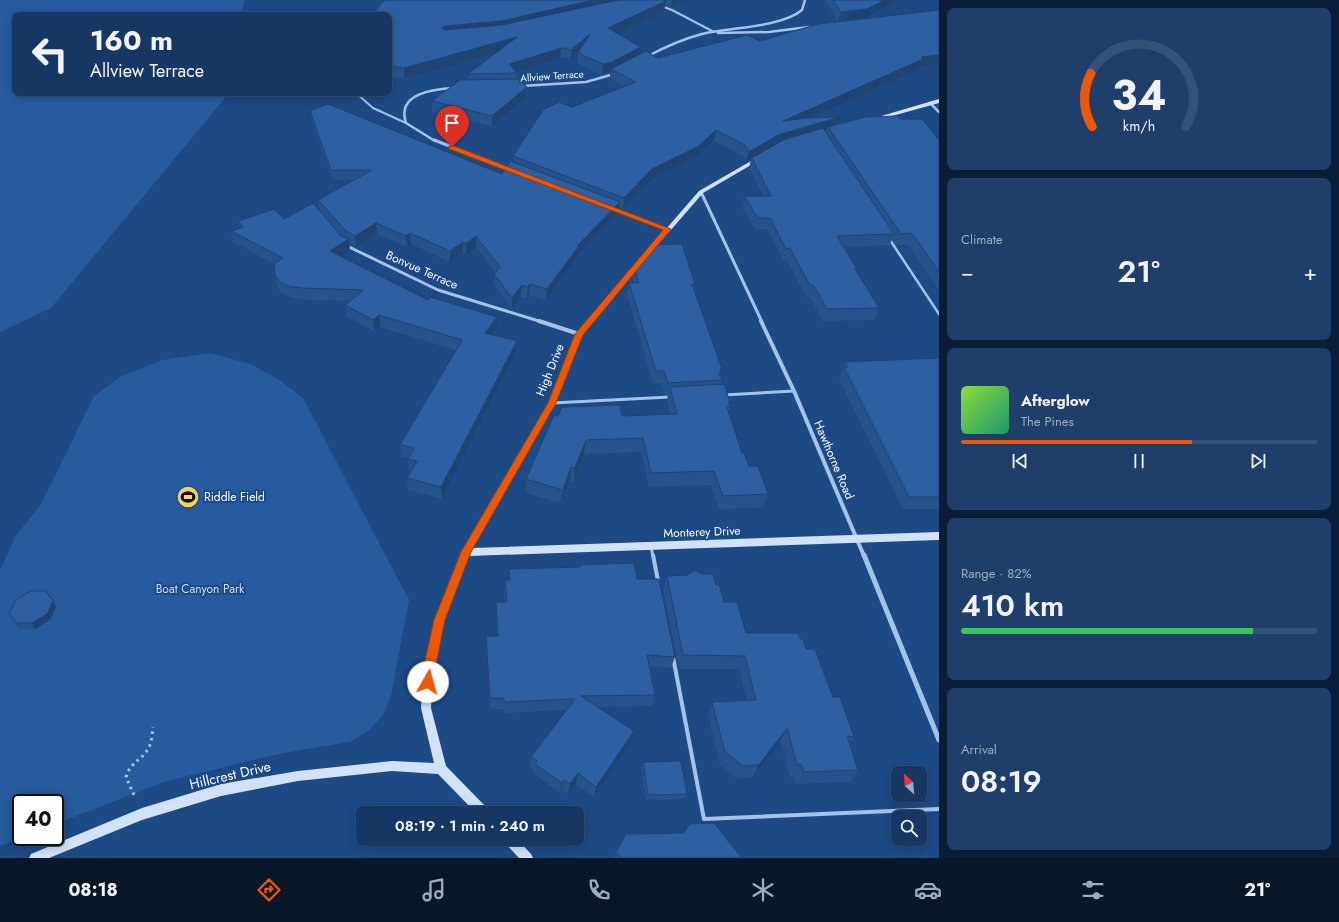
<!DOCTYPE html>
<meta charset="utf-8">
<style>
:root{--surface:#163764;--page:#1f3f6a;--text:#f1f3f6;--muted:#9eacbf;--line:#355178;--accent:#ea580c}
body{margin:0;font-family:Jost,sans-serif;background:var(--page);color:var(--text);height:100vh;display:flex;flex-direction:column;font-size:15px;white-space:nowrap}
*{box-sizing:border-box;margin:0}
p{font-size:13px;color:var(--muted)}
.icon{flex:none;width:22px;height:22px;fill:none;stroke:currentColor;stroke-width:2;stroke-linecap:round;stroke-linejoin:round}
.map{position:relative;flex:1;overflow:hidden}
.panel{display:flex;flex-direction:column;gap:8px;padding:8px;background:#0c1e37;width:400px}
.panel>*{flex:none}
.guide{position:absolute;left:12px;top:12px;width:380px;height:84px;border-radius:8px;box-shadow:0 2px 10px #0003,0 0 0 1px var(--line);background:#163764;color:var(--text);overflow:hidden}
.needle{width:26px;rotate:334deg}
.buttons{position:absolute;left:891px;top:766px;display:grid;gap:8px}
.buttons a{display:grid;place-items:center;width:36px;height:36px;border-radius:8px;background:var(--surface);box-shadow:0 2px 10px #0003,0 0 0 1px var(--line);font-size:20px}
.speed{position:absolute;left:12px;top:794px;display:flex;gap:8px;font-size:20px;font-weight:700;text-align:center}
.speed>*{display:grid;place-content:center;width:52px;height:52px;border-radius:50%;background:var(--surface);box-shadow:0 2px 10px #0003,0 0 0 1px var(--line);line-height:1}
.speed .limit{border:2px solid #111;border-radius:6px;background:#fff;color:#111}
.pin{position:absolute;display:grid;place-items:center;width:34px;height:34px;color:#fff;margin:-41px -17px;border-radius:50% 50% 50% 0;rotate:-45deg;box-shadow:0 0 4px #0007}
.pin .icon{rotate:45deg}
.me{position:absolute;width:44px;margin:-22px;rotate:7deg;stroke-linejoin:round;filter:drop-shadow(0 0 3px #0008)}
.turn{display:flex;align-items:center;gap:14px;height:84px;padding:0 12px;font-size:18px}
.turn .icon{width:52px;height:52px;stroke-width:2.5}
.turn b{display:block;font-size:28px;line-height:34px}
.big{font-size:30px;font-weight:600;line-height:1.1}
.panel .tile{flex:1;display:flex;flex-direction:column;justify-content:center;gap:6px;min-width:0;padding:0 14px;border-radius:8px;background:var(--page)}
.panel .dial{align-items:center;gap:0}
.dial svg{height:104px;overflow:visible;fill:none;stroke:var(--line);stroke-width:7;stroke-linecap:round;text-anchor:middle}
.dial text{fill:var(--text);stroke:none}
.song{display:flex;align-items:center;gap:12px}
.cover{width:48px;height:48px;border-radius:6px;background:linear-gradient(135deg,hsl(90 70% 55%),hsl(160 70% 35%))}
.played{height:4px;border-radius:2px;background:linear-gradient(90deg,var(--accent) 65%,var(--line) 65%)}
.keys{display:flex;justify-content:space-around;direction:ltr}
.heat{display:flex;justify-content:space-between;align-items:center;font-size:22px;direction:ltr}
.charge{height:6px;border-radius:3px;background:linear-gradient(90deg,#34c759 82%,var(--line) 0)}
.trip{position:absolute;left:356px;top:806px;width:228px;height:40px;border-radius:8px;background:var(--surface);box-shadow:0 2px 10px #0003,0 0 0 1px var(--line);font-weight:600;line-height:40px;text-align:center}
.menu{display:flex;height:64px;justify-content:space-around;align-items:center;background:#091628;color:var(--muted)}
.menu .icon{width:28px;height:28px}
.menu .on{color:var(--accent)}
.menu b{font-size:18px;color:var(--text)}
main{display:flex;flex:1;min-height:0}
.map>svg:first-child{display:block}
.green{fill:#265b9e}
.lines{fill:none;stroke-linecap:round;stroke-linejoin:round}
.path{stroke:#a4c3ea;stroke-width:3;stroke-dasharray:2.5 4;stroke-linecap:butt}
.lane-far3{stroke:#a4c3ea;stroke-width:2}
.lane-far2{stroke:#a4c3ea;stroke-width:2.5}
.lane-far1{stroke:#a4c3ea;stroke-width:3}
.lane{stroke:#a4c3ea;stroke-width:4}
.street-far3{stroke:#a4c3ea;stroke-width:2.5}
.street-far2{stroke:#a4c3ea;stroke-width:3}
.street-far1{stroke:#a4c3ea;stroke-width:4}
.street{stroke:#a4c3ea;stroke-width:5}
.secondary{fill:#d0e1f8;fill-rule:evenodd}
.wall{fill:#26538c}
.shaded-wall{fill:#1f4372}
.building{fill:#2c60a3;stroke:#1f4372}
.route{fill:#ea580c;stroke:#983908}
.labels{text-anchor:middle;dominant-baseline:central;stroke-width:4;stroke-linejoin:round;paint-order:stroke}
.far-street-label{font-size:10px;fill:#fff;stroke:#1d4985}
.street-label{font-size:12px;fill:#fff;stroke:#1d4985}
.poi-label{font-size:12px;fill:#fff;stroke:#1d4985;text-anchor:start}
.park-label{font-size:12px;fill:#c9def8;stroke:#1d4985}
.near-street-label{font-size:14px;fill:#fff;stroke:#1d4985}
</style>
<main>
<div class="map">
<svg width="939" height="858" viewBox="0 0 939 858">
<rect width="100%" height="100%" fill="#1d4985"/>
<g class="green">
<path d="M 0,0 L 244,0 L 241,15 L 15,15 L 15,93 L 229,93 L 51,308 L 0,332 Z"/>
<path d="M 211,353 L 250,364 L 278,379 L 303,398 L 409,600 L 391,696 L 383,715 L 367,732 L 349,742 L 279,754 L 167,781 L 55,824 L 55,803 L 21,803 L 21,837 L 23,837 L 0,846 L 0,570 L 15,537 L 41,504 L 94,396 L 120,377 L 162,360 Z"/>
</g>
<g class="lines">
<path class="path" d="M 134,795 L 126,777 C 131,761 141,761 148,749 C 152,743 152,734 153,727"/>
<g class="lane-far3">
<path d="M 661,6 L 672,10 L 714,32"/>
<path d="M 356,93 L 373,108 L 406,123"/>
</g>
<path class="lane-far2" d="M 890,240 L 939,314"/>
<g class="lane-far1">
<path d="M 724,395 L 794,391"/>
<path d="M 552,403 L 670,397"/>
<path d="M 651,547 L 653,556"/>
</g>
<g class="lane">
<path d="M 653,555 L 658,581"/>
<path d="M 673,657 L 704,819 L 939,809"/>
</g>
<g class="street-far3">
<path d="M 718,33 L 769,32 L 809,27"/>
<path d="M 648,56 C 665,47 683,39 702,34 C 730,27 780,28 802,10 L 805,0"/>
<path d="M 522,86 L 586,82 L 614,74"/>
<path d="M 930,103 L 939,112"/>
<path d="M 435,141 L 406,123 C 396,93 434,89 455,88"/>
</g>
<g class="street-far2">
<path d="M 434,140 L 510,169"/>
<path d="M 701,192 L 762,322"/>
<path d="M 614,209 L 667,229"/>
<path d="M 345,245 L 438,290 L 542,322"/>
</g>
<g class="street-far1">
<path d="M 539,321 L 579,334"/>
<path d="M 761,321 L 794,391 L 864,556"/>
</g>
<path class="street" d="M 864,555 L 939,740"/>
<g class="secondary">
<path d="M 939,99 L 939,103 L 874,121 L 871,119 Z"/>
<path d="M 758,157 L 763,158 L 703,193 L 650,254 L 646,254 L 646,252 L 699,191 Z"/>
<path d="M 640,260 L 642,261 L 642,263 L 582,335 L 556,403 L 473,548 L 939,532 L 939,540 L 469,556 L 444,620 L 433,670 L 431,708 L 446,766 L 488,809 L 490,813 L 476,813 L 438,774 L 392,771 L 298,781 L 221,796 L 142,820 L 49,858 L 29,858 L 31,854 L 142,808 L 221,784 L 298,771 L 392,761 L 434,763 L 421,708 L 423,670 L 434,620 L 461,552 L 548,403 L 575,334 L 638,261 Z"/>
<path d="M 503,839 L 517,839 L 531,854 L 533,858 L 519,858 L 505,843 Z"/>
</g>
</g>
<g class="wall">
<path d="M 385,0 L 686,0 L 671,7 L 665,6 L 664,11 L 617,33 L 641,47 L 640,54 L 658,58 L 760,41 L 939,10 L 939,64 L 921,66 L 920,69 L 811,118 L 840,117 L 838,124 L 900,119 L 939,140 L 939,289 L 938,289 L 908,245 L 896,245 L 892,239 L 890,245 L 844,247 L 857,269 L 856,271 L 879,308 L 874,320 L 823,321 L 810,297 L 807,297 L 804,293 L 787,260 L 783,260 L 767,229 L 755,229 L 742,207 L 744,196 L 763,196 L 749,168 L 751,159 L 746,162 L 743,156 L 714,141 L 697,156 L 651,180 L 623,209 L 619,207 L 618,214 L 578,256 L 577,257 L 546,300 L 529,295 L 527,298 L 521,297 L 512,309 L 494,285 L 494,274 L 495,272 L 476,247 L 466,255 L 463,253 L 450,262 L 411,244 L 407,247 L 377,234 L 356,247 L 349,244 L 350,251 L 341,256 L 428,300 L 497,328 L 492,335 L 516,352 L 442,499 L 408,490 L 407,478 L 411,471 L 409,471 L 408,458 L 401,457 L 400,445 L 456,350 L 380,327 L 374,331 L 347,317 L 345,305 L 350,301 L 304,300 L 290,297 L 283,294 L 277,287 L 275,275 L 274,264 L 233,242 L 231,231 L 240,228 L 238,221 L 284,219 L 319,210 L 318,200 L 352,180 L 333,180 L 312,121 L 310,111 L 502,174 L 513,162 L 513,156 L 572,107 L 624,86 L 610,78 L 610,73 L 602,75 L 578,64 L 578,54 L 571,60 L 566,58 L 560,58 L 516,72 L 516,79 L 527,87 L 526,97 L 492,126 L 432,112 L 432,101 L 468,80 L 468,74 L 496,53 L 404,78 L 389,77 L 389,15 Z"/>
<path d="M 825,0 L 899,0 L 864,18 L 838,21 Z"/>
<path d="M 634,266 L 695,284 L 694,289 L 722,369 L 720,376 L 722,380 L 721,384 L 730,402 L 729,412 L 742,453 L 749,466 L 768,494 L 763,508 L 719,509 L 711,485 L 649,487 L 641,452 L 584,454 L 574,482 L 570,481 L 561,503 L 525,493 L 526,479 L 558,416 L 622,416 L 671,415 L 667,400 L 668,394 L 665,394 L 662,383 L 653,383 L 627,294 L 629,283 L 634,283 L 632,277 Z"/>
<path d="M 939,358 L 939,509 L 903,509 L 839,379 L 845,362 Z"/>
<path d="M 580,565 L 637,579 L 675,657 L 671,668 L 649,666 L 655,695 L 652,706 L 597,707 L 634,731 L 631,742 L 594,797 L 576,784 L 568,794 L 562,790 L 560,793 L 534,774 L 534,770 L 530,767 L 531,757 L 567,710 L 504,713 L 503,709 L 490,709 L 486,647 L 486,636 L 497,636 L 496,614 L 496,602 L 505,602 L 504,592 L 505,580 L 509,580 L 509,569 L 580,567 Z"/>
<path d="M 667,576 L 716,585 L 724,602 L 746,633 L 800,638 L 833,697 L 854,737 L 849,744 L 858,770 L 850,782 L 796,784 L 794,776 L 790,777 L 780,741 L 752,778 L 737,779 L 720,765 L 708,715 L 712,702 L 747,701 L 739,669 L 679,669 L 663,590 Z"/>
<path d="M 53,601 L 56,607 L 50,620 L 35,629 L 19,629 L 9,613 Z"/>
<path d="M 643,762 L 687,794 L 685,799 L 646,800 L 641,767 Z"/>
<path d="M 616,852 L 742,858 L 614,858 Z"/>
</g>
<g class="shaded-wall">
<path d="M 594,0 L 646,0 L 445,36 L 442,28 L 445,26 Z"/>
<path d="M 672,0 L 686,0 L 671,7 Z"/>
<path d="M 884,0 L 899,0 L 864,18 L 838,21 L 841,12 Z"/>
<path d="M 666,1 L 664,11 L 607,38 L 608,28 Z"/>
<path d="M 590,34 L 589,44 L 571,60 L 571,50 Z"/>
<path d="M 517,37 L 516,48 L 404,78 L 404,68 Z"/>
<path d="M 641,47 L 639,57 L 611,69 L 610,73 L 602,75 L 603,64 Z"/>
<path d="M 561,48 L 560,58 L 514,73 L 510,64 Z"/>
<path d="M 939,55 L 939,64 L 921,66 L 920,69 L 781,131 L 783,121 L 921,57 Z"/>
<path d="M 527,87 L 526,97 L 492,126 L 492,116 Z"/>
<path d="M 840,117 L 837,127 L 828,127 L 827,130 L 776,146 L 752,158 L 751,159 L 746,162 L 749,152 L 778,135 Z"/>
<path d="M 716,130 L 714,141 L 697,156 L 651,180 L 623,209 L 624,198 L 652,169 Z"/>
<path d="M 620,202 L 618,214 L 578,256 L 577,257 L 546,300 L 547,289 L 577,246 Z"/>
<path d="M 376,223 L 377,234 L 356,247 L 355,236 Z"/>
<path d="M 410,233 L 411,244 L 407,247 L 406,236 Z"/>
<path d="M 476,236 L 476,247 L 466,255 L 466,244 Z"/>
<path d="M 349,239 L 350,251 L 332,262 L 330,251 Z"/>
<path d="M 463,242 L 463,253 L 450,262 L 450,251 Z"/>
<path d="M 530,284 L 529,295 L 527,298 L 528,287 Z"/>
<path d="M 522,285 L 521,297 L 512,309 L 512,298 Z"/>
<path d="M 379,315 L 380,327 L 374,331 L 373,320 Z"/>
<path d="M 497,317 L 497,328 L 485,345 L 485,333 Z"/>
<path d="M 517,341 L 516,352 L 442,499 L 441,487 Z"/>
<path d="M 586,440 L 584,454 L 574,482 L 575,468 Z"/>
<path d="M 571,467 L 570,481 L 561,503 L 563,490 Z"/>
<path d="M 53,601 L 56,607 L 50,620 L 35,629 L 32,623 Z"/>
<path d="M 787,728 L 780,741 L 752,778 L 759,765 Z"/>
<path d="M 634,731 L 631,742 L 594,797 L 596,787 Z"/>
<path d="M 578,773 L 576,784 L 568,794 L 570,784 Z"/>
<path d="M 564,780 L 562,790 L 560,793 L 562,783 Z"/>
</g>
<g class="building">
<path d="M 385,0 L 594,0 L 501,21 L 445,26 L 442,28 L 445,30 L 502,25 L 609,2 L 621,0 L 663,0 L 666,1 L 608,28 L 641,47 L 612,62 L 603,64 L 578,53 L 590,34 L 571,50 L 566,48 L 561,48 L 510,64 L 516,73 L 468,74 L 517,37 L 404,68 L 389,66 L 389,15 L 371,15 Z"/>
<path d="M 833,0 L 884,0 L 867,9 L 841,12 Z"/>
<path d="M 939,10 L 939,55 L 921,57 L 923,59 L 783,121 L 808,118 L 840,117 L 778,135 L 749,152 L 745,145 L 716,130 L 699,146 L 652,169 L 624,198 L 513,156 L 543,110 L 559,102 L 572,107 L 636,82 L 611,69 L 646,51 L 658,58 L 747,35 L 760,41 L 818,24 Z"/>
<path d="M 520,79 L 527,87 L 492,116 L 432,101 L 460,80 Z"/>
<path d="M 328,104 L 502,174 L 510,161 L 620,202 L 577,246 L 579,246 L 547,289 L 530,284 L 528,287 L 522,285 L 512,298 L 494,274 L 500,267 L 476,236 L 466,244 L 463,242 L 450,251 L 410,233 L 406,236 L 376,223 L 355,236 L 346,231 L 318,200 L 372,170 L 331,170 L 310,111 Z"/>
<path d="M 898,116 L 900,119 L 922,119 L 939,140 L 939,272 L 912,233 L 901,234 L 828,127 L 865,117 Z"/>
<path d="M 823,128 L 894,234 L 837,236 L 857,269 L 855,269 L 879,308 L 827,309 L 814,286 L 811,286 L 808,282 L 790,248 L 786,249 L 770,218 L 758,218 L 744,196 L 771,196 L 752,158 L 783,140 Z"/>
<path d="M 313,203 L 341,236 L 349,239 L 330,251 L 428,300 L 430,297 L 497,317 L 485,333 L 517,341 L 441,487 L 407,478 L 417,461 L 408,459 L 414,448 L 400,445 L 462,340 L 379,315 L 373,320 L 345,305 L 364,290 L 302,288 L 288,286 L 280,282 L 275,275 L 274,264 L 283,258 L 231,231 L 243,227 L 238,221 L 274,209 L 284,219 Z"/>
<path d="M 682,244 L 695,284 L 692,284 L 722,369 L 720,369 L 721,373 L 719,373 L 722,380 L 668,383 L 664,371 L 656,371 L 629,283 L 639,283 L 634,266 L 651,245 Z"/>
<path d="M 939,358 L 939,497 L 909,497 L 844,367 L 848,367 L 845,362 Z"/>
<path d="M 724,384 L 730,402 L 728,402 L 730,408 L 727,407 L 742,453 L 744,453 L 749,466 L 758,466 L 768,494 L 723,496 L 714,471 L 651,473 L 643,438 L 586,440 L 575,468 L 571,467 L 563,490 L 526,479 L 554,415 L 558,416 L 562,407 L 620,405 L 622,416 L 677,414 L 670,387 Z"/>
<path d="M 634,563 L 637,579 L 659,579 L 675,657 L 647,655 L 655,695 L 581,696 L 634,731 L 596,787 L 578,773 L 570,784 L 564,780 L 562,783 L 535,764 L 537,761 L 531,757 L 575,699 L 504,702 L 504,698 L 490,698 L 486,636 L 498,636 L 496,602 L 507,602 L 505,580 L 510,580 L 509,569 L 580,567 L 580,565 Z"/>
<path d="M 695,570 L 702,574 L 713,574 L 716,585 L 719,584 L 724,602 L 737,602 L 746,633 L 798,633 L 800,638 L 803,640 L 806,649 L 815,649 L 833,697 L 840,697 L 854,737 L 847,736 L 858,770 L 804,772 L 801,764 L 797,765 L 787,728 L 759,765 L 743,766 L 725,752 L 712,702 L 756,700 L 745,656 L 683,655 L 667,576 L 688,575 Z"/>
<path d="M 31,591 L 46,591 L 53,601 L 47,614 L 32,623 L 16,623 L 9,613 L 16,600 Z"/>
<path d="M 681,761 L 687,794 L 648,795 L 643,762 Z"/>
<path d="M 714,823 L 742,858 L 621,858 L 616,852 L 626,834 L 684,833 L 689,824 Z"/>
</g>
<path class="route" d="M 449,146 L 454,146 L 671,229 L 583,335 L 556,403 L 471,552 L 445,620 L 432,686 L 428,688 L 423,686 L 422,682 L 423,670 L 434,620 L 461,552 L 548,403 L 575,334 L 663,230 L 449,149 Z"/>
<defs>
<g id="stadium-disc" transform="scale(1.15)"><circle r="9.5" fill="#fad063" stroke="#1d4985"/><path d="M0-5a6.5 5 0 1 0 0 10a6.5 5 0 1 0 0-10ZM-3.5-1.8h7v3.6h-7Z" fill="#111"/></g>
</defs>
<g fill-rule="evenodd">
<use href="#stadium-disc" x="188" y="497"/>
</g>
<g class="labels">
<g class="far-street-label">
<text transform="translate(552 76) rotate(-4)">Allview Terrace</text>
</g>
<g class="street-label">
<text transform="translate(422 270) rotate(24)">Bonvue Terrace</text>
<text transform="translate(550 370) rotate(-68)">High Drive</text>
<text transform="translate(834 460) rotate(67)">Hawthorne Road</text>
<text transform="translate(702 532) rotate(-2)">Monterey Drive</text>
</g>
<g class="poi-label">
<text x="204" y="497">Riddle Field</text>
</g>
<g class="park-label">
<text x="200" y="589">Boat Canyon Park</text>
</g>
<g class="near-street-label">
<text transform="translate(230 775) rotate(-13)">Hillcrest Drive</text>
</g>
</g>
</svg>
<div class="buttons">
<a><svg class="needle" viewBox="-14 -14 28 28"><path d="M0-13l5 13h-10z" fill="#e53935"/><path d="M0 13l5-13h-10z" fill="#9eacbf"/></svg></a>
<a><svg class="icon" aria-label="search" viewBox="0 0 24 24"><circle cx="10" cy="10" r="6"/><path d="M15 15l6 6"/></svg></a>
</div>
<div class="speed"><div class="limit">40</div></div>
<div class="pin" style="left:452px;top:147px;background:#d93025"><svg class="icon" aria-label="arrive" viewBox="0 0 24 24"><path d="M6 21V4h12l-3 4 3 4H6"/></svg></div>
<svg class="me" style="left:428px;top:682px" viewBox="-20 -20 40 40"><circle r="19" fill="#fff"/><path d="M0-13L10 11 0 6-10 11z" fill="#ea580c"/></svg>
<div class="trip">08:19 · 1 min · 240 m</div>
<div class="guide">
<div class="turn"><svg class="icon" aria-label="left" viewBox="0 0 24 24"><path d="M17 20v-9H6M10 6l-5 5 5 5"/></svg><div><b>160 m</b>Allview Terrace</div></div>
</div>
</div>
<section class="panel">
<div class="tile dial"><svg viewBox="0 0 100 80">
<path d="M14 69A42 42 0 1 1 86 69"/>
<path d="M14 69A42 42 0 0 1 13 28" stroke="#ea580c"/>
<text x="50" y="56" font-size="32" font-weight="700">34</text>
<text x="50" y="72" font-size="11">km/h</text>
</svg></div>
<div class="tile"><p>Climate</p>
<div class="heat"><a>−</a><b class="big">21°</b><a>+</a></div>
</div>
<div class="tile">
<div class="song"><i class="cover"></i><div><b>Afterglow</b><p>The Pines</p></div></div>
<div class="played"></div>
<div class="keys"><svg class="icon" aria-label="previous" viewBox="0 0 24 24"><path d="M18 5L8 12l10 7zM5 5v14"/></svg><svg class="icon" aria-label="pause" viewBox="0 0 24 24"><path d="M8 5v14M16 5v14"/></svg><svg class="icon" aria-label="next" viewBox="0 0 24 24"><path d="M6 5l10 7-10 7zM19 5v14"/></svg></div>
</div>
<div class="tile"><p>Range · 82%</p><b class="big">410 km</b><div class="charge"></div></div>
<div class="tile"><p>Arrival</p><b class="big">08:19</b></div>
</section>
</main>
<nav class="menu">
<b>08:18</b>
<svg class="icon on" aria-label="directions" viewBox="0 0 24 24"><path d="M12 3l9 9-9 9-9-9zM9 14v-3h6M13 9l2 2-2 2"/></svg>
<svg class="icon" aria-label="music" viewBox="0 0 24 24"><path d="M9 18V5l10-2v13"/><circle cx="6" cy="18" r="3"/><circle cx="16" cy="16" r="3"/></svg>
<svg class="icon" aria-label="phone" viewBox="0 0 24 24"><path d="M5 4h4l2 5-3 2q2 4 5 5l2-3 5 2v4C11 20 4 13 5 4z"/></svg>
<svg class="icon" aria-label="climate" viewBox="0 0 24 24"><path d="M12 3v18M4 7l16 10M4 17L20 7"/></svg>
<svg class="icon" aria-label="car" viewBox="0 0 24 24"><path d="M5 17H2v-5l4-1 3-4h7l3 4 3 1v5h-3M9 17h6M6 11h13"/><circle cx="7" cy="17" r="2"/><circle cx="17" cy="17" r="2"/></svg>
<svg class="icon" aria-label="filters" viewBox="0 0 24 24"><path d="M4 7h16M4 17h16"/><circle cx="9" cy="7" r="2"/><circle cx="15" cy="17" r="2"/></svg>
<b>21°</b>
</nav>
